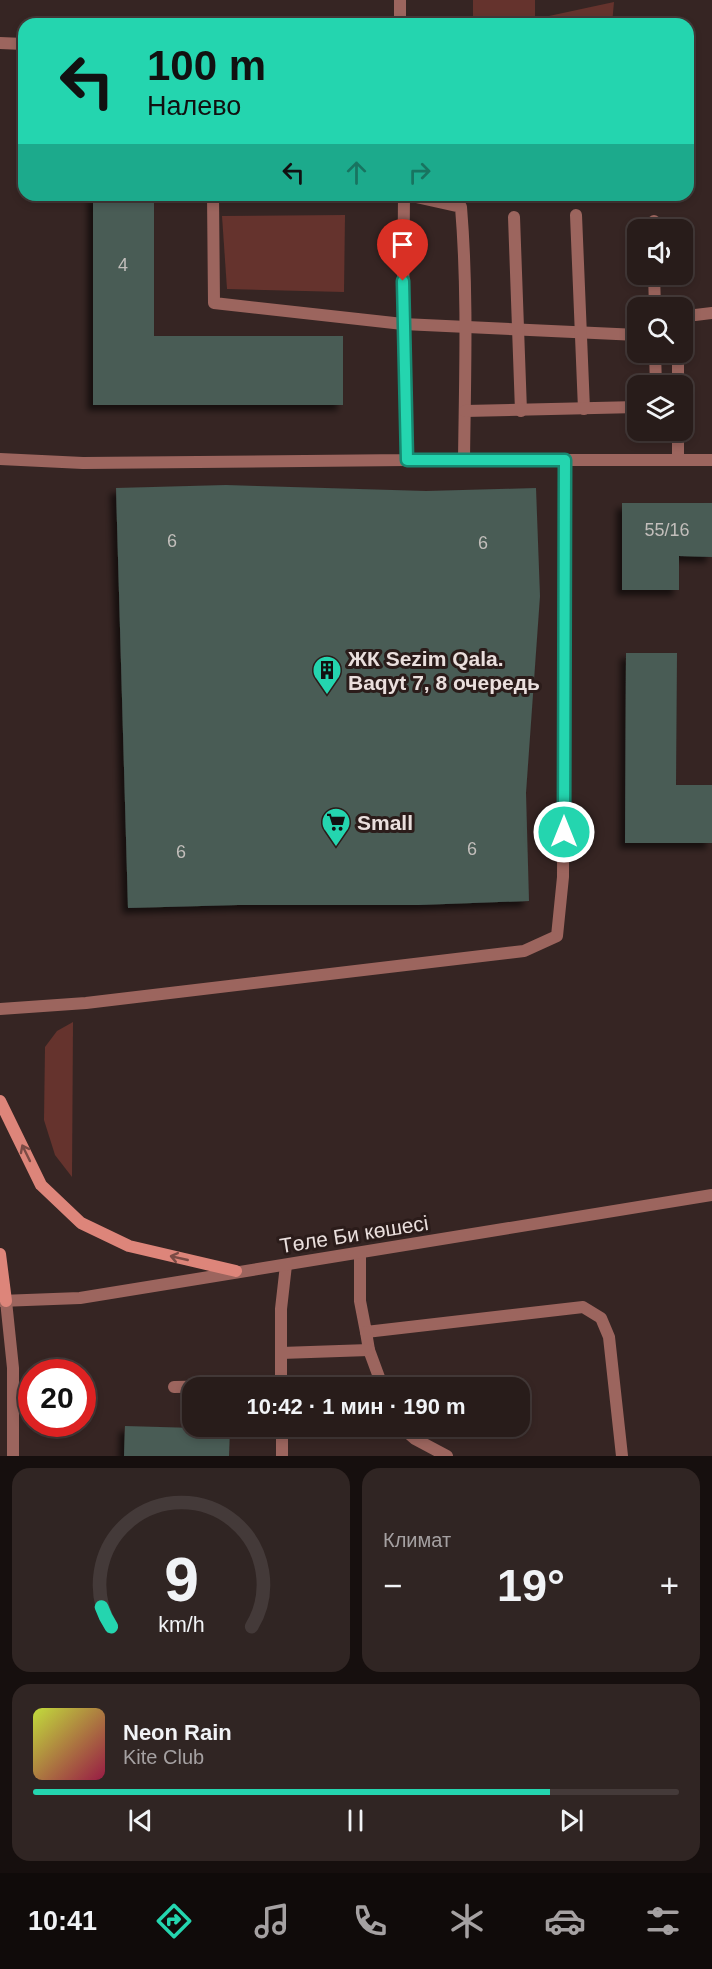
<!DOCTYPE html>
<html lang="ru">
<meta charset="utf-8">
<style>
:root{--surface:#281c1a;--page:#302523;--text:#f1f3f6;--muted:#a5a1a2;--line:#443a39;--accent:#24d5af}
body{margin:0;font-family:Arial,sans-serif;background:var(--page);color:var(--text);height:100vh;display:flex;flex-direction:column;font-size:22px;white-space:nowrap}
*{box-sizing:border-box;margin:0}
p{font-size:20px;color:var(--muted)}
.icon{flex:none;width:33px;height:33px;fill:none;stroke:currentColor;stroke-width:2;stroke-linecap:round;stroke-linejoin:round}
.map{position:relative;height:1456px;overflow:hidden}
.side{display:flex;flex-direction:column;gap:12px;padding:12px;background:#160f0e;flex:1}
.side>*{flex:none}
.banner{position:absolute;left:18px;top:18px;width:676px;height:183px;border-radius:18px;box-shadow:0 3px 9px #0003,0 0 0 2px var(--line);background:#24d5af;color:#111;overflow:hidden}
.buttons{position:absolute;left:627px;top:219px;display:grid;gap:12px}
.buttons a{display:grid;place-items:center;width:66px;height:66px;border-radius:12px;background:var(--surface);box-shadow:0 3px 9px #0003,0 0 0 2px var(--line);font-size:30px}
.speed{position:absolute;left:18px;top:1359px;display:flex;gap:12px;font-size:30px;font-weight:700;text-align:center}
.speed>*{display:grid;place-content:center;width:78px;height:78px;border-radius:50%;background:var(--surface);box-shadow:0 3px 9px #0003,0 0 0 2px var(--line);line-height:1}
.speed .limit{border:9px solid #d22;background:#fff;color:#111}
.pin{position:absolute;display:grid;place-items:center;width:51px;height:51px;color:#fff;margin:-62px -26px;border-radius:50% 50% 50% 0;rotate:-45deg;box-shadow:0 0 6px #0007}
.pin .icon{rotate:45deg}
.me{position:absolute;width:66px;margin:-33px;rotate:0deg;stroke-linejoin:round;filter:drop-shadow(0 0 4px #0008)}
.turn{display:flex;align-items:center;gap:21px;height:126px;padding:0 30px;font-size:27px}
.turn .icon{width:78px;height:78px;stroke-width:2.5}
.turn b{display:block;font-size:42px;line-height:51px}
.lanes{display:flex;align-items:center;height:57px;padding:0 30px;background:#0003;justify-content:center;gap:30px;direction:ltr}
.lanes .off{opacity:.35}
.big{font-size:45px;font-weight:800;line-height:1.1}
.side .widget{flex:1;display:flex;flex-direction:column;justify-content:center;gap:9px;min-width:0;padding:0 21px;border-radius:18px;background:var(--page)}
.side .dial{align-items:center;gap:0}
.dial svg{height:156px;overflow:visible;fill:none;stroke:var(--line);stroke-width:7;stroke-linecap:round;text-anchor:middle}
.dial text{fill:var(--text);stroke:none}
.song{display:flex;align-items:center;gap:18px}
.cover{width:72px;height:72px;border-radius:9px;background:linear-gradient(135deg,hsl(70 70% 55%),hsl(340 70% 35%))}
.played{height:6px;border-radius:3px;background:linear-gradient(90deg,var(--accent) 80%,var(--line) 80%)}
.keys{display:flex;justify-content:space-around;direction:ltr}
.heat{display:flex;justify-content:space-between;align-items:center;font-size:33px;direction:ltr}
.side .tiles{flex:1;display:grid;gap:12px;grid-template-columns:1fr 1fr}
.widget:last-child{grid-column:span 2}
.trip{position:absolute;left:182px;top:1377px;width:348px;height:60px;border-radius:18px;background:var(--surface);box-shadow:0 3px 9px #0003,0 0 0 2px var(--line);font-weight:800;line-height:60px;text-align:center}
.menu{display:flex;height:96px;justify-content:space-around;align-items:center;background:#100b0a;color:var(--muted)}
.menu .icon{width:42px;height:42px}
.menu .current{color:var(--accent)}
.menu b{font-size:27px;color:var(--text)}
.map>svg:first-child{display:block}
.green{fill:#65332d}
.building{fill:#485b55;filter:url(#shadow)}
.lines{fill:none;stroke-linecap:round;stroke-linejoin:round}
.lane{stroke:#9c655e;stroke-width:12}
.street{stroke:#9c655e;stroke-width:12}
.secondary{stroke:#dd857a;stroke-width:12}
.oneway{stroke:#7b4b45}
.route-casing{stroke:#178a72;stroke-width:15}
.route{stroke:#24d5af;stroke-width:10}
.labels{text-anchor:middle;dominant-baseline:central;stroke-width:6;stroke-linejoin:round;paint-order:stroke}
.number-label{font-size:18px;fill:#c2bebb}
.poi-label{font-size:21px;font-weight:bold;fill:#eadfdd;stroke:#2b1c1a;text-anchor:start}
.street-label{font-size:21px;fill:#eadfdd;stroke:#2b1c1a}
</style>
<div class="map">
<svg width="712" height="1456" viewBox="0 0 712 1456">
<defs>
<filter id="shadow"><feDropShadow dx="-5.5" dy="5.5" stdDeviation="3" flood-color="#0009"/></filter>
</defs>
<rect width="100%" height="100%" fill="#362523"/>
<g class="green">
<path d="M 473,0 L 535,0 L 535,19 L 614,2 L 612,24 L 473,24 Z"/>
<path d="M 345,215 L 344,292 L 227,289 L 222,216 Z"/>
<path d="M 73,1022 L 72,1177 L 55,1155 L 44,1120 L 45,1047 L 57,1031 Z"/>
</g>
<g class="building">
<path d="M 93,195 L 154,195 L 154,336 L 343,336 L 343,405 L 93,405 Z"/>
<path d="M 226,485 L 426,491 L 536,488 L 540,596 L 526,793 L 529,901 L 419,905 L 238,905 L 128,908 L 116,488 Z"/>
<path d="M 622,503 L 712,503 L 712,557 L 679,556 L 679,590 L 622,590 Z"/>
<path d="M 626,653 L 677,653 L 676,785 L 712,785 L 712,843 L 625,843 Z"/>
<path d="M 125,1426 L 230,1429 L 229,1456 L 124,1456 Z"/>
</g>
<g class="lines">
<g class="lane">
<path d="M 400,24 L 400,0"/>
<path d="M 0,43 L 24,44"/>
<path d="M 213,195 L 214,303 L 403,324 L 638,335"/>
<path d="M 407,195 L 461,207 C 468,292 465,375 464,460"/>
<path d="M 576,215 L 584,409"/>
<path d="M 514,217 L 521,411"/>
<path d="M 654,221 L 654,230"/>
<path d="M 654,274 L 655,308"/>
<path d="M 682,321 L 687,316 L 712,313"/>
<path d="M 655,352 L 656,386"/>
<path d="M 678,352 L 678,386"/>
<path d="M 465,411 L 638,407"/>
<path d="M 678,430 L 678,460"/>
<path d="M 0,459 L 83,463 L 407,460 L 403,324 L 404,195"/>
<path d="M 407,460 L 712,460"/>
<path d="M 0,1009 L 86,1003 L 524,951 L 557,936 L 563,877 L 565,460"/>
<path d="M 360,1253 L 360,1301 L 366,1332 L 583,1307 L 601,1318 L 609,1337 L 622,1456"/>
<path d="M 366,1332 L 369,1350 L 383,1388"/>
<path d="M 281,1353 L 369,1350"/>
<path d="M 174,1387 L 281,1385"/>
<path d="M 281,1388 L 281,1309 L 286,1265"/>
<path d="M 282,1426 L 282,1456"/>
<path d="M 400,1426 L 415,1439 L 447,1456"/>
</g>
<g class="street">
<path d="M 0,1301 L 80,1298 L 712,1195"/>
<path d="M 6,1301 L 13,1368 L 13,1456"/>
</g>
<g class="secondary">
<path d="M 0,1101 L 41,1185 L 81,1223 L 129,1246 L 236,1271"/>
<path d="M 0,1254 L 6,1301"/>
</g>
</g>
<defs><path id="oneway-shaft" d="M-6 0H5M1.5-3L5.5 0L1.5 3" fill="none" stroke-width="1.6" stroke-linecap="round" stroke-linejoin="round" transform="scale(1.5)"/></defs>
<g class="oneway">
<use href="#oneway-shaft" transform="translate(26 1153) rotate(-116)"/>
<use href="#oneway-shaft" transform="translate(179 1258) rotate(-167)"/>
</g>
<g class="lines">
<g class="route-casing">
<path id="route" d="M 403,281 L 407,460 L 565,460 L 564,832"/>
</g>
<use href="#route" class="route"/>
</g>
<defs>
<g id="building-pin" transform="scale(1.5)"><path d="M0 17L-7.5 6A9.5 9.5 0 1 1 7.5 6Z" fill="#24d5af" stroke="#2b1c1a"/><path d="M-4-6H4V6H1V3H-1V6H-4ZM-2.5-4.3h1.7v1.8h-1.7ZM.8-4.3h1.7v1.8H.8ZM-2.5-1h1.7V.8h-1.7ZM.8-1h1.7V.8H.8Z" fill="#111"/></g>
<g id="supermarket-pin" transform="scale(1.5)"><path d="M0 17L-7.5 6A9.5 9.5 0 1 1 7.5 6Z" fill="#24d5af" stroke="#2b1c1a"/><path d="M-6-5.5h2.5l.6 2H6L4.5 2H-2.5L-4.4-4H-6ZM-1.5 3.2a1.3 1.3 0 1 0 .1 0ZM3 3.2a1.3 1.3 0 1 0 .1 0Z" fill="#111"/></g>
</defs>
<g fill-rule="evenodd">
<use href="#building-pin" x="327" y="670"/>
<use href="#supermarket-pin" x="336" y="822"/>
</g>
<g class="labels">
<g class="number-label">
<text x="123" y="265">4</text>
<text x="667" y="530">55/16</text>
<text x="172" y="541">6</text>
<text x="483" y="543">6</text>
<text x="472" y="849">6</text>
<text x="181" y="852">6</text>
</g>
<g class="poi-label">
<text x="348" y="658">ЖК Sezim Qala.<tspan x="348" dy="24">Baqyt 7, 8 очередь</tspan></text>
<text x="357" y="822">Small</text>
</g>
<g class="street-label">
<text transform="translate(354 1234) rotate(-9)">Төле Би көшесі</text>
</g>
</g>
</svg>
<div class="buttons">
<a><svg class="icon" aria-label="sound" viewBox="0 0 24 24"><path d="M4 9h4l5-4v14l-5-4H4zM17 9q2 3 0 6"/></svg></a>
<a><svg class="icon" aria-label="search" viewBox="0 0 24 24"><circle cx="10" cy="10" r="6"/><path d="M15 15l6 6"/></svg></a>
<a><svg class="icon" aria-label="layers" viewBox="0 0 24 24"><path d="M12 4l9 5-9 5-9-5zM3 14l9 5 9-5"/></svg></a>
</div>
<div class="speed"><div class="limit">20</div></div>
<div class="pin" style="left:403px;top:281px;background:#d93025"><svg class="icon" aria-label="arrive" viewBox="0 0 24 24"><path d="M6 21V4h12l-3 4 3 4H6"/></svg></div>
<svg class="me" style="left:564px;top:832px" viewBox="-20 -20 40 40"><circle r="17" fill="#24d5af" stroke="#fff" stroke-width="3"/><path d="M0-11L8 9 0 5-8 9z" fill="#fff"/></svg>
<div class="trip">10:42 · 1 мин · 190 m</div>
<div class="banner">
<div class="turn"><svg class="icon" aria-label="left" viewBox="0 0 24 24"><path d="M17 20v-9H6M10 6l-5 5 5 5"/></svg><div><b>100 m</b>Налево</div></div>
<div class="lanes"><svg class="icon" aria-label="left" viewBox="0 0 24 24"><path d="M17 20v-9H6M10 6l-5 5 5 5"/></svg><svg class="icon off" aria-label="ahead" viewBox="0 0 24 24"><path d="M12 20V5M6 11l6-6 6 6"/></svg><svg class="icon off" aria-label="right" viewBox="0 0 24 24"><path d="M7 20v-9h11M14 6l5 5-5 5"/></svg></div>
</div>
</div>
<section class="side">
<div class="tiles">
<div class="widget dial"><svg viewBox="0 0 100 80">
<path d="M14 69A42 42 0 1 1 86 69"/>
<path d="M14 69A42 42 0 0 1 9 59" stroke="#24d5af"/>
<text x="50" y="56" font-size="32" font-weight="700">9</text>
<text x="50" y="72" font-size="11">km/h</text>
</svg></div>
<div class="widget"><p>Климат</p>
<div class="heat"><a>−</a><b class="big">19°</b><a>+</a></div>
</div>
<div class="widget">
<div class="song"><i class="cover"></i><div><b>Neon Rain</b><p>Kite Club</p></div></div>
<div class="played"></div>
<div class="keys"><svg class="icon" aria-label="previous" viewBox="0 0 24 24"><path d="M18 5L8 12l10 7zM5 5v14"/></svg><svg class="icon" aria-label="pause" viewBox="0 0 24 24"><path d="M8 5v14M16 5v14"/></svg><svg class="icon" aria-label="next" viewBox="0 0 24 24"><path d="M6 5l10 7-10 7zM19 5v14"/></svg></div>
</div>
</div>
</section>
<nav class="menu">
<b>10:41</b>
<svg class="icon current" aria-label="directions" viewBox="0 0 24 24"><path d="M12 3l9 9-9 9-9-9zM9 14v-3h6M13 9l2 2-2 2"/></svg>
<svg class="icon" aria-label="music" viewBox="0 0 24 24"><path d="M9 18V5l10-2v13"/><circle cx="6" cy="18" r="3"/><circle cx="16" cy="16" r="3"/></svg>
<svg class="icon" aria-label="phone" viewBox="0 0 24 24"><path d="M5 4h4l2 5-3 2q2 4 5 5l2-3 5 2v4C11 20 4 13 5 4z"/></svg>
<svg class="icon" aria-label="climate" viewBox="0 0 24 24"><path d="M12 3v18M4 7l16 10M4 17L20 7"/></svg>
<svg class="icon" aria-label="car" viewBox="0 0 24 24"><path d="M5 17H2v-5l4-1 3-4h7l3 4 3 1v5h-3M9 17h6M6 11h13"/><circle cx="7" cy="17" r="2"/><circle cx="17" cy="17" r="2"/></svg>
<svg class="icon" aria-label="filters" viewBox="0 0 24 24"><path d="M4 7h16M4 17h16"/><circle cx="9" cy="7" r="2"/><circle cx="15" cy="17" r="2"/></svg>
</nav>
